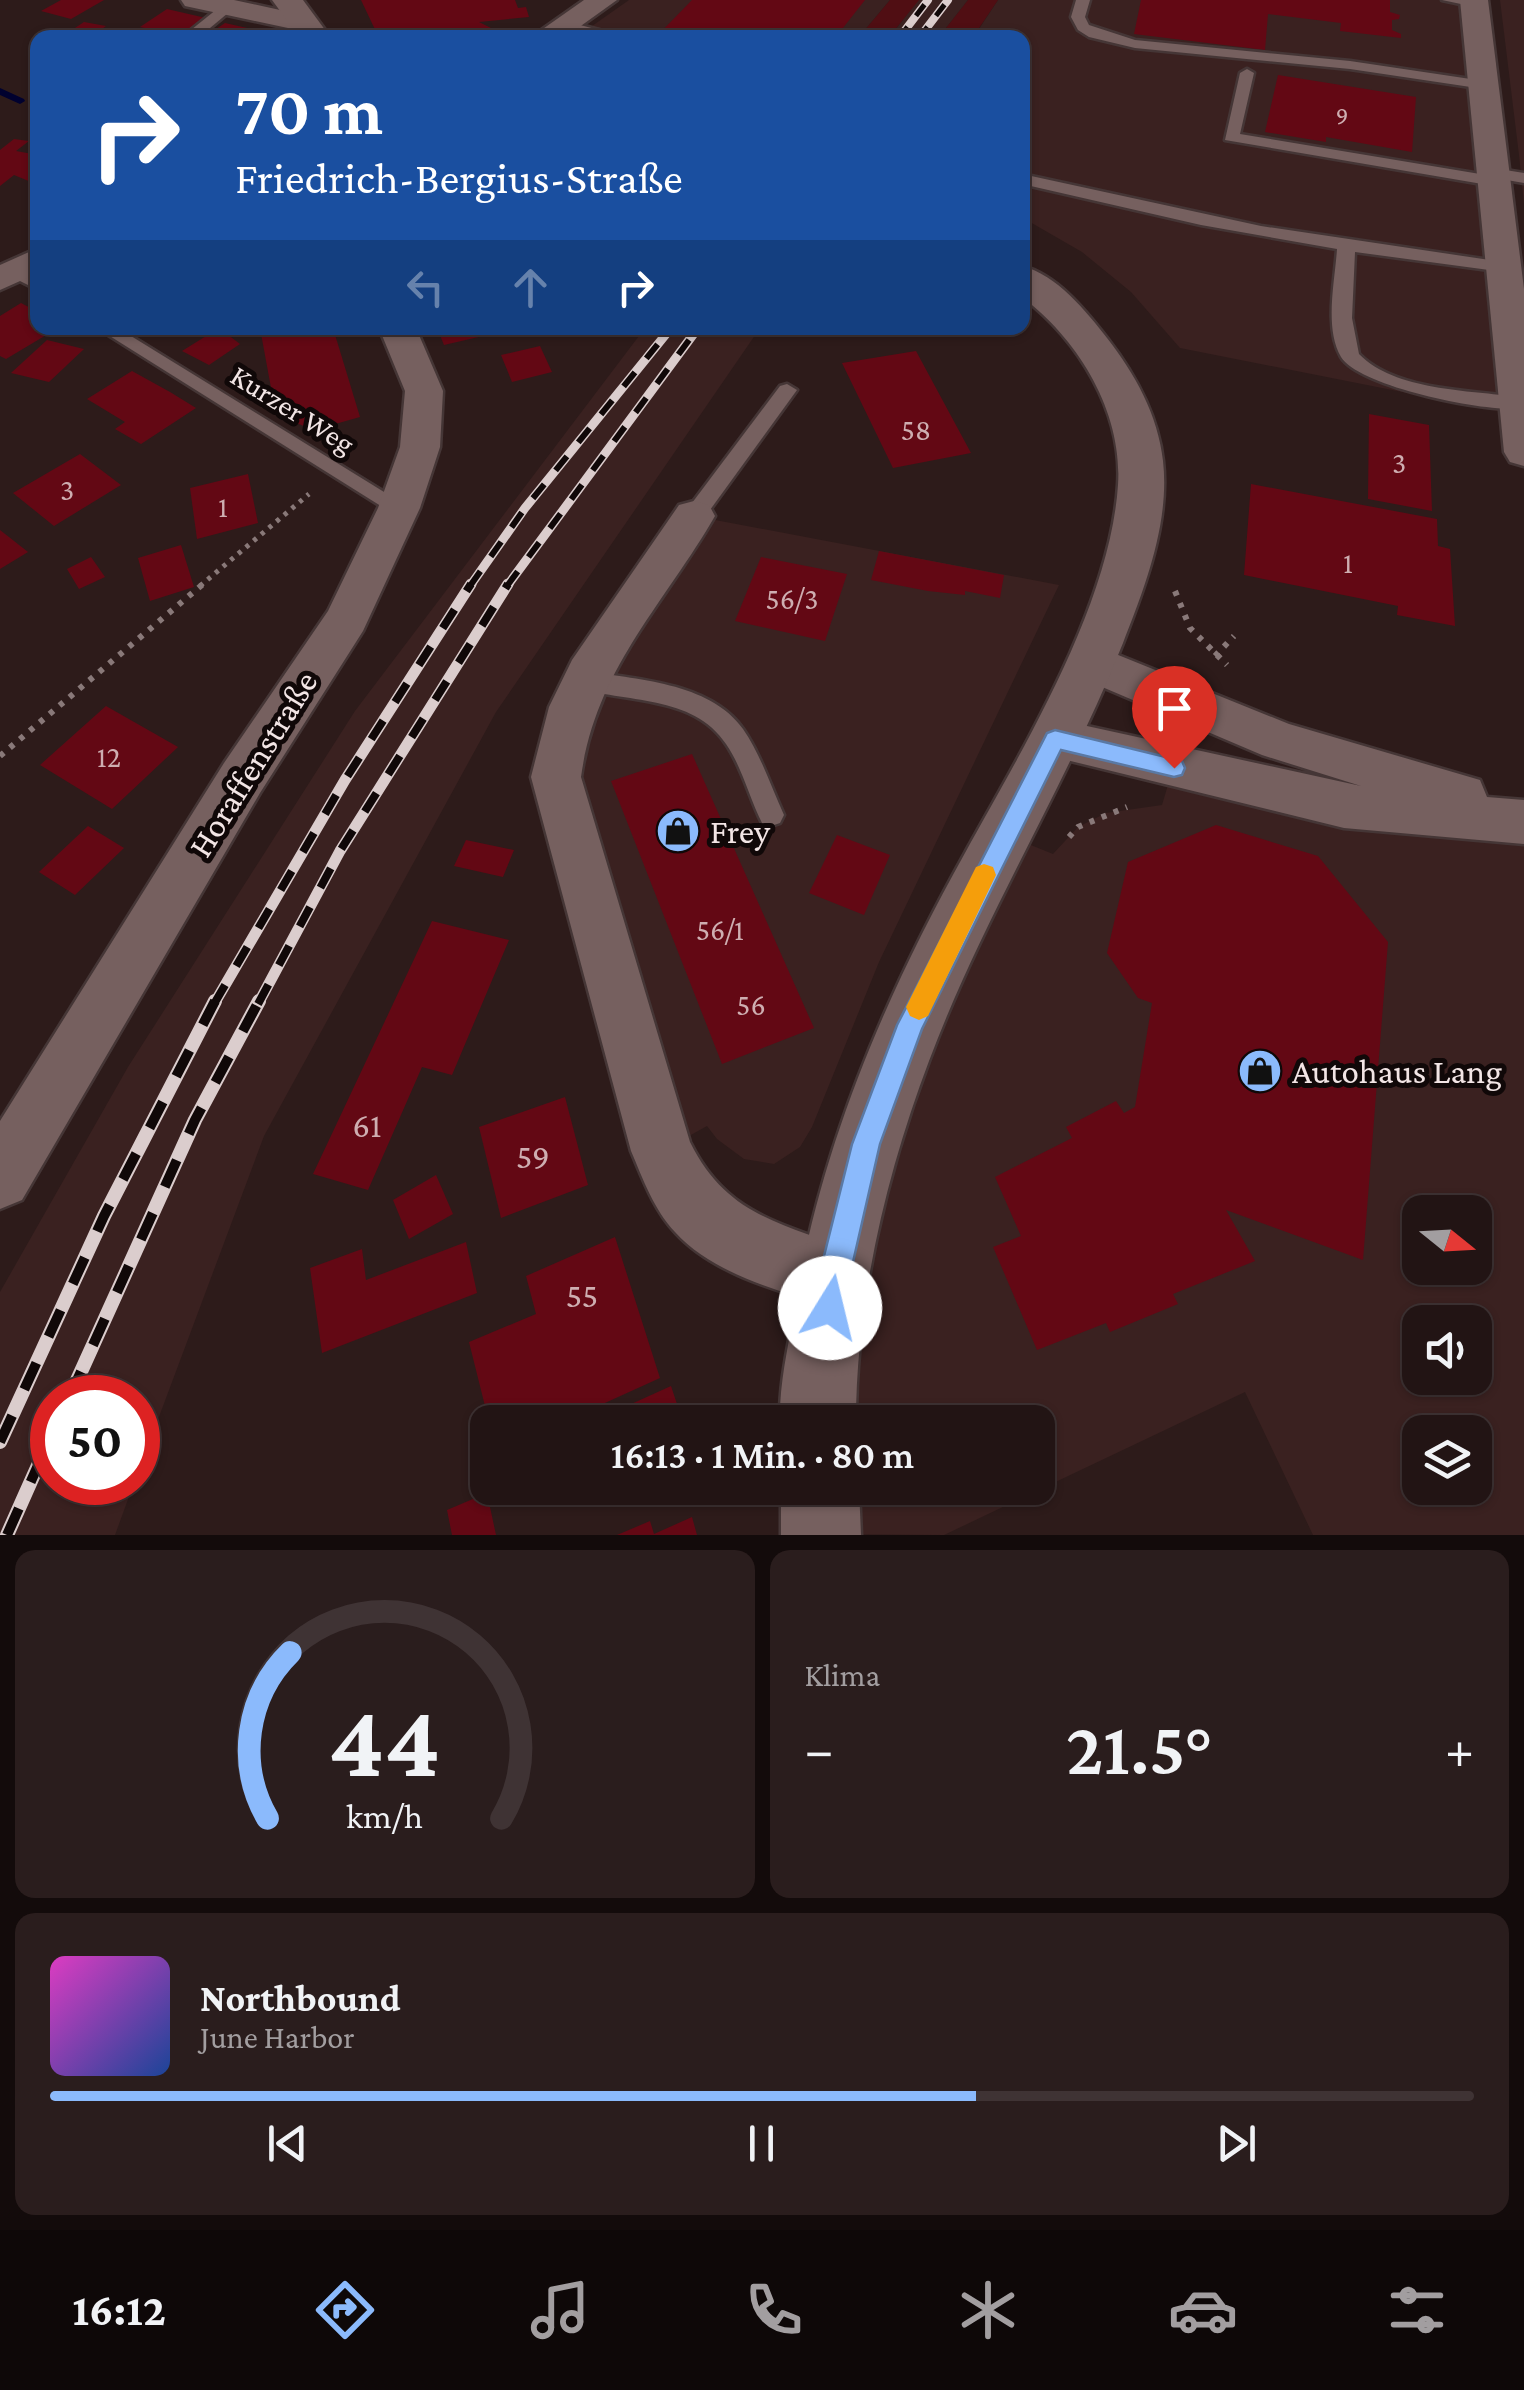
<!DOCTYPE html>
<html lang="de">
<meta charset="utf-8">
<style>
:root{--surface:#221414;--page:#2a1d1d;--text:#f1f3f6;--muted:#a29ea0;--line:#3f3334;--accent:#8bbafc}
body{margin:0;font-family:"Crimson Pro",serif;background:var(--page);color:var(--text);height:100vh;display:flex;flex-direction:column;font-size:38px;white-space:nowrap}
*{box-sizing:border-box;margin:0}
p{font-size:32px;color:var(--muted)}
.icon{flex:none;width:55px;height:55px;fill:none;stroke:currentColor;stroke-width:2;stroke-linecap:round;stroke-linejoin:round}
.map{position:relative;height:1535px;overflow:hidden}
.side{display:flex;flex-direction:column;gap:15px;padding:15px;background:#130b0b;flex:1}
.side>*{flex:none}
.banner{position:absolute;left:30px;top:30px;width:1000px;height:305px;border-radius:20px;box-shadow:0 2px 8px #0004,0 0 0 2px var(--line);background:#1a4fa0;color:#fff;overflow:hidden}
.needle{width:65px;rotate:108deg}
.buttons{position:absolute;left:1402px;top:1195px;display:grid;gap:20px}
.buttons a{display:grid;place-items:center;width:90px;height:90px;border-radius:20px;background:var(--surface);box-shadow:0 2px 8px #0004,0 0 0 2px var(--line);font-size:50px}
.speed{position:absolute;left:30px;top:1375px;display:flex;gap:20px;font-size:50px;font-weight:700;text-align:center}
.speed>*{display:grid;place-content:center;width:130px;height:130px;border-radius:50%;background:var(--surface);box-shadow:0 2px 8px #0004,0 0 0 2px var(--line);line-height:1}
.speed .limit{border:15px solid #d22;background:#fff;color:#111}
.pin{position:absolute;display:grid;place-items:center;width:85px;height:85px;color:#fff;margin:-102px -42px;border-radius:50% 50% 50% 0;rotate:-45deg;box-shadow:0 0 10px #0007}
.pin .icon{rotate:45deg}
.me{position:absolute;width:110px;margin:-55px;rotate:9deg;stroke-linejoin:round;filter:drop-shadow(0 0 8px #0008)}
.turn{display:flex;align-items:center;gap:35px;height:210px;padding:0 40px;font-size:45px}
.turn .icon{width:130px;height:130px;stroke-width:2.5}
.turn b{display:block;font-size:70px;line-height:85px}
.lanes{display:flex;align-items:center;height:95px;padding:0 40px;background:#0003;justify-content:center;gap:50px;direction:ltr}
.lanes .off{opacity:.35}
.big{font-size:75px;font-weight:600;line-height:1.1}
.side .widget{flex:1;display:flex;flex-direction:column;justify-content:center;gap:15px;min-width:0;padding:0 35px;border-radius:20px;background:var(--page)}
.side .dial{align-items:center;gap:0}
.dial svg{height:260px;overflow:visible;fill:none;stroke:var(--line);stroke-width:7;stroke-linecap:round;text-anchor:middle}
.dial text{fill:var(--text);stroke:none}
.song{display:flex;align-items:center;gap:30px}
.cover{width:120px;height:120px;border-radius:15px;background:linear-gradient(135deg,hsl(310 70% 55%),hsl(220 70% 35%))}
.played{height:10px;border-radius:5px;background:linear-gradient(90deg,var(--accent) 65%,var(--line) 65%)}
.keys{display:flex;justify-content:space-around;direction:ltr}
.heat{display:flex;justify-content:space-between;align-items:center;font-size:55px;direction:ltr}
.side .tiles{flex:1;display:grid;gap:15px;grid-template-columns:1fr 1fr}
.widget:last-child{grid-column:span 2}
.trip{position:absolute;left:470px;top:1405px;width:585px;height:100px;border-radius:20px;background:var(--surface);box-shadow:0 2px 8px #0004,0 0 0 2px var(--line);font-weight:600;line-height:100px;text-align:center}
.tab-bar{display:flex;height:160px;justify-content:space-around;align-items:center;background:#0e0808;color:var(--muted)}
.tab-bar .icon{width:70px;height:70px}
.tab-bar .active{color:var(--accent)}
.tab-bar b{font-size:45px;color:var(--text)}
.map>svg:first-child{display:block}
.built{fill:#3a2120;fill-rule:evenodd}
.green{fill:#500e13}
.lines{fill:none;stroke-linecap:round;stroke-linejoin:round}
.stream{fill:#00012f;fill-rule:evenodd}
.building{fill:#630814}
.lane-casing{stroke:#453636;stroke-width:5}
.street-casing{stroke:#453636;stroke-width:5}
.secondary-casing{stroke:#453636;stroke-width:5}
.path-far1{stroke:#897979;stroke-width:5;stroke-dasharray:4 6;stroke-linecap:butt}
.path{stroke:#897979;stroke-width:6;stroke-dasharray:5 8;stroke-linecap:butt}
.lane{fill:#76605f;fill-rule:evenodd}
.street{fill:#76605f;fill-rule:evenodd}
.secondary{fill:#76605f;fill-rule:evenodd}
.rail-far3-casing{stroke:#dbcdcd;stroke-width:8}
.rail-far2-casing{stroke:#dbcdcd;stroke-width:9}
.rail-far1-casing{stroke:#dbcdcd;stroke-width:11}
.rail-casing{stroke:#dbcdcd;stroke-width:14}
.rail-far3{stroke:#100808;stroke-width:5;stroke-dasharray:14;stroke-linecap:butt}
.rail-far2{stroke:#100808;stroke-width:6;stroke-dasharray:18;stroke-linecap:butt}
.rail-far1{stroke:#100808;stroke-width:8;stroke-dasharray:22;stroke-linecap:butt}
.rail{stroke:#100808;stroke-width:10;stroke-dasharray:29;stroke-linecap:butt}
.route{fill:#8bbafc;stroke:#5a79a4;stroke-width:2.5}
.slow{fill:#f59e0b}
.labels{text-anchor:middle;dominant-baseline:central;stroke-width:10;stroke-linejoin:round;paint-order:stroke}
.far-number-label{font-size:25px;fill:#ceaeb1}
.far-street-label{font-size:30px;fill:#f2e5e5;stroke:#100808}
.number-label{font-size:30px;fill:#ceaeb1}
.street-label{font-size:35px;fill:#f2e5e5;stroke:#100808}
.poi-label{font-size:35px;fill:#f2e5e5;stroke:#100808;text-anchor:start}
.near-number-label{font-size:35px;fill:#ceaeb1}
</style>
<div class="map">
<svg width="1524" height="1535" viewBox="0 0 1524 1535">
<rect width="100%" height="100%" fill="#2d1b1a"/>
<g class="built">
<path d="M 629,0 L 890,0 L 859,37 L 575,38 Z"/>
<path d="M 918,0 L 968,0 L 939,37 L 889,38 Z"/>
<path d="M 998,0 L 1462,0 L 1498,411 L 1180,348 L 1131,292 L 1082,252 L 1023,218 L 1022,38 L 973,38 Z"/>
<path d="M 1500,0 L 1524,0 L 1524,204 L 1519,155 Z"/>
<path d="M 645,328 L 760,328 L 496,712 L 264,1136 L 138,1473 L 138,1398 L 52,1398 L 52,1482 L 134,1483 L 115,1535 L 0,1535 L 0,1292 L 128,1067 L 355,711 Z"/>
<path d="M 694,516 L 1059,585 L 879,962 L 812,1127 L 800,1147 L 774,1164 L 744,1159 L 717,1139 L 707,1126 L 662,1151 L 558,745 Z"/>
<path d="M 1173,768 L 1524,822 L 1524,1535 L 1313,1535 L 1245,1392 L 944,1535 L 821,1534 L 820,1488 L 1038,1488 L 1038,1422 L 818,1422 L 834,1276 L 1004,834 L 1053,854 L 1078,827 L 1106,813 L 1162,805 ZM 1420,1212 L 1475,1212 L 1475,1268 L 1420,1268 ZM 1420,1322 L 1475,1322 L 1475,1378 L 1420,1378 ZM 1420,1432 L 1475,1432 L 1475,1488 L 1420,1488 Z"/>
</g>
<g class="green">
<path d="M 890,0 L 919,0 L 889,37 L 859,37 Z"/>
<path d="M 968,0 L 998,0 L 973,37 L 939,37 Z"/>
</g>
<g class="lines">
<path class="stream" d="M 0,88 L 24,99 L 25,101 L 20,104 L 0,95 Z"/>
</g>
<g class="building">
<path d="M 61,0 L 104,0 L 71,19 L 41,11 Z"/>
<path d="M 361,0 L 515,0 L 518,8 L 526,7 L 529,17 L 479,22 L 511,38 L 379,38 Z"/>
<path d="M 692,0 L 865,0 L 835,38 L 655,38 Z"/>
<path d="M 1141,0 L 1390,0 L 1390,12 L 1400,15 L 1399,19 L 1392,20 L 1392,30 L 1401,34 L 1401,38 L 1340,31 L 1341,23 L 1268,14 L 1265,50 L 1134,34 Z"/>
<path d="M 167,9 L 206,18 L 179,36 L 140,27 Z"/>
<path d="M 84,22 L 106,26 L 89,38 L 60,38 Z"/>
<path d="M 225,23 L 256,30 L 245,38 L 203,38 Z"/>
<path d="M 1278,75 L 1416,97 L 1412,152 L 1326,137 L 1326,142 L 1265,132 Z"/>
<path d="M 14,139 L 29,141 L 16,151 L 38,155 L 38,179 L 31,182 L 14,175 L 0,186 L 0,150 Z"/>
<path d="M 21,303 L 38,312 L 38,328 L 58,328 L 6,359 L 0,356 L 0,316 Z"/>
<path d="M 219,328 L 240,344 L 209,365 L 182,351 Z"/>
<path d="M 260,328 L 333,328 L 360,417 L 314,430 L 276,415 Z"/>
<path d="M 437,328 L 513,328 L 513,329 L 444,345 Z"/>
<path d="M 47,340 L 84,349 L 49,382 L 11,373 Z"/>
<path d="M 540,346 L 552,372 L 512,382 L 501,355 Z"/>
<path d="M 916,351 L 971,453 L 893,468 L 842,363 Z"/>
<path d="M 132,371 L 170,392 L 196,408 L 141,444 L 115,429 L 125,422 L 87,399 Z"/>
<path d="M 1369,414 L 1429,425 L 1432,511 L 1368,499 Z"/>
<path d="M 80,454 L 121,485 L 54,526 L 13,493 Z"/>
<path d="M 248,474 L 258,523 L 197,539 L 190,488 Z"/>
<path d="M 1251,484 L 1437,519 L 1438,546 L 1450,549 L 1455,626 L 1397,615 L 1398,606 L 1244,575 Z"/>
<path d="M 0,530 L 28,552 L 0,569 Z"/>
<path d="M 181,545 L 194,587 L 150,601 L 138,558 Z"/>
<path d="M 879,551 L 1004,575 L 1000,598 L 965,591 L 965,595 L 928,591 L 871,580 Z"/>
<path d="M 91,557 L 105,577 L 79,589 L 67,569 Z"/>
<path d="M 761,557 L 847,574 L 825,641 L 735,621 Z"/>
<path d="M 106,706 L 178,747 L 112,809 L 40,765 Z"/>
<path d="M 692,754 L 814,1028 L 722,1064 L 611,781 Z"/>
<path d="M 1216,825 L 1318,856 L 1388,942 L 1363,1260 L 1226,1210 L 1255,1261 L 1173,1294 L 1178,1304 L 1110,1332 L 1106,1323 L 1037,1350 L 993,1247 L 1021,1236 L 995,1177 L 1072,1138 L 1066,1127 L 1116,1101 L 1124,1113 L 1135,1107 L 1152,1003 L 1138,998 L 1107,953 L 1128,862 Z"/>
<path d="M 88,826 L 124,848 L 75,895 L 39,872 Z"/>
<path d="M 837,835 L 890,855 L 864,915 L 809,893 Z"/>
<path d="M 466,840 L 514,850 L 503,877 L 454,866 Z"/>
<path d="M 432,921 L 509,940 L 452,1075 L 422,1067 L 368,1190 L 313,1174 Z"/>
<path d="M 565,1097 L 588,1185 L 501,1218 L 479,1127 Z"/>
<path d="M 436,1175 L 453,1214 L 409,1239 L 393,1200 Z"/>
<path d="M 615,1237 L 660,1378 L 563,1422 L 489,1422 L 469,1342 L 536,1314 L 526,1276 Z"/>
<path d="M 466,1242 L 477,1293 L 322,1353 L 310,1268 L 362,1249 L 366,1280 Z"/>
<path d="M 671,1386 L 683,1422 L 610,1422 L 607,1415 Z"/>
<path d="M 487,1493 L 496,1535 L 452,1535 L 447,1510 Z"/>
<path d="M 692,1517 L 697,1535 L 617,1535 L 650,1521 L 654,1534 Z"/>
</g>
<g class="lines">
<g class="lane-casing">
<g id="lane">
<path d="M 1076,0 L 1090,0 L 1085,17 L 1089,25 L 1135,40 L 1350,61 L 1484,81 L 1491,85 L 1484,89 L 1350,69 L 1135,48 L 1089,37 L 1078,30 L 1071,17 Z"/>
<path d="M 1442,0 L 1480,0 L 1482,3 L 1475,7 Z"/>
<path d="M 222,5 L 234,8 L 198,38 L 181,38 Z"/>
<path d="M 565,21 L 618,35 L 620,38 L 595,38 L 560,28 L 560,22 Z"/>
<path d="M 1247,69 L 1254,73 L 1240,134 L 1486,175 L 1493,168 L 1524,173 L 1524,183 L 1501,179 L 1500,184 L 1494,186 L 1225,140 L 1240,73 Z"/>
<path d="M 1022,174 L 1261,226 L 1510,263 L 1510,271 L 1504,272 L 1355,252 L 1352,318 L 1359,354 C 1395,391 1469,390 1518,397 L 1524,398 L 1524,408 C 1491,414 1359,387 1341,357 C 1324,328 1335,281 1337,249 L 1201,225 L 1022,184 Z"/>
<path d="M 14,266 L 38,277 L 38,290 L 8,275 L 8,267 Z"/>
<path d="M 97,328 L 118,328 L 410,508 L 399,515 L 392,513 Z"/>
<path d="M 787,384 L 797,390 L 702,521 L 686,521 L 683,516 L 686,511 L 780,386 Z"/>
<path d="M 583,671 C 634,679 710,682 743,729 C 761,755 771,787 784,815 L 780,823 L 771,826 L 762,823 C 749,797 742,767 726,744 C 693,694 624,703 575,687 L 571,680 L 575,673 Z"/>
</g>
</g>
<g class="street-casing">
<g id="street">
<path d="M 181,0 L 234,0 L 312,17 L 316,23 L 312,29 L 302,31 L 185,6 Z"/>
<path d="M 584,0 L 617,0 L 564,38 L 530,38 Z"/>
<path d="M 1460,0 L 1488,0 L 1524,289 L 1524,466 L 1510,462 L 1504,452 Z"/>
<path d="M 38,248 L 38,273 L 0,290 L 0,265 Z"/>
<path d="M 379,328 L 416,328 L 443,391 L 440,447 L 420,508 L 363,631 L 260,793 L 22,1200 L 0,1209 L 0,1121 L 224,763 L 328,611 L 378,508 L 400,447 L 405,391 Z"/>
<path d="M 694,501 L 709,505 L 715,516 C 663,606 596,669 581,777 L 690,1142 C 728,1219 786,1223 857,1253 L 866,1276 L 857,1299 L 834,1308 C 781,1291 714,1275 675,1232 C 654,1210 643,1179 631,1151 L 531,777 L 549,707 L 572,660 L 679,505 Z"/>
<path d="M 1091,644 L 1289,724 L 1480,780 L 1487,797 L 1524,800 L 1524,844 L 1344,828 L 1038,753 L 1030,739 L 1038,725 L 1055,719 L 1361,786 L 1262,755 L 1074,675 L 1068,662 L 1074,649 Z"/>
</g>
</g>
<g class="secondary-casing">
<g id="secondary">
<path d="M 272,0 L 303,0 L 331,38 L 300,38 Z"/>
<path d="M 1022,266 C 1057,275 1086,311 1107,338 C 1135,374 1158,415 1163,461 C 1170,522 1145,587 1123,643 C 1066,786 983,917 929,1061 C 886,1174 856,1302 856,1422 L 780,1422 C 779,1387 787,1352 793,1318 C 818,1152 884,998 965,853 C 1023,748 1110,606 1118,485 C 1123,413 1079,340 1022,297 Z"/>
<path d="M 781,1488 L 859,1488 L 861,1535 L 781,1535 Z"/>
</g>
</g>
<path class="path-far1" d="M 200,586 L 309,494"/>
<g class="path">
<path d="M 1175,591 L 1190,628 L 1227,665"/>
<path d="M 1215,656 L 1234,636"/>
<path d="M 0,756 L 203,584"/>
<path d="M 1069,837 L 1078,827 L 1127,807"/>
</g>
<use href="#lane" class="lane"/>
<use href="#street" class="street"/>
<use href="#secondary" class="secondary"/>
<g class="rail-far3-casing">
<g id="rail-far3">
<path d="M 899,38 L 928,0"/>
<path d="M 919,38 L 948,0"/>
</g>
</g>
<g class="rail-far2-casing">
<g id="rail-far2">
<path d="M 470,586 L 525,508 L 671,328"/>
<path d="M 507,586 L 698,328"/>
</g>
</g>
<g class="rail-far1-casing">
<g id="rail-far1">
<path d="M 214,1004 L 345,780 L 471,584"/>
<path d="M 258,1004 L 340,851 L 508,584"/>
</g>
</g>
<g class="rail-casing">
<g id="rail">
<path d="M 69,1398 L 195,1120 L 259,1001"/>
<path d="M 0,1442 L 104,1216 L 215,1001"/>
<path d="M 7,1535 L 52,1434"/>
</g>
</g>
<use href="#rail-far3" class="rail-far3"/>
<use href="#rail-far2" class="rail-far2"/>
<use href="#rail-far1" class="rail-far1"/>
<use href="#rail" class="rail"/>
</g>
<path class="route" d="M 1055,730 L 1174,759 L 1182,761 L 1185,768 L 1182,775 L 1174,777 L 1061,750 L 922,1029 L 880,1144 L 840,1319 L 830,1323 L 819,1319 L 815,1308 L 819,1276 L 852,1144 L 897,1025 L 1047,733 Z"/>
<path class="slow" d="M 984,864 L 993,867 L 996,875 L 928,1016 L 919,1020 L 910,1016 L 906,1007 L 976,867 Z"/>
<defs>
<g id="shop-disc" transform="scale(2.25)"><circle r="9.5" fill="#8bbafc" stroke="#100808"/><path d="M-5-2.5h2.3a2.7 3.5 0 0 1 5.4 0H5L5.5 6h-11ZM-1.5-2.5h3a1.5 2.3 0 0 0-3 0Z" fill="#111"/></g>
</defs>
<g fill-rule="evenodd">
<use href="#shop-disc" x="678" y="831"/>
<use href="#shop-disc" x="1260" y="1071"/>
</g>
<g class="labels">
<g class="far-number-label">
<text x="1342" y="115">9</text>
</g>
<g class="far-street-label">
<text transform="translate(293 409) rotate(32)">Kurzer Weg</text>
</g>
<g class="number-label">
<text x="916" y="429">58</text>
<text x="1399" y="462">3</text>
<text x="67" y="489">3</text>
<text x="223" y="506">1</text>
<text x="1348" y="562">1</text>
<text x="792" y="598">56/3</text>
<text x="109" y="756">12</text>
<text x="720" y="929">56/1</text>
<text x="751" y="1004">56</text>
</g>
<g class="street-label">
<text transform="translate(253 764) rotate(-58)">Horaffenstraße</text>
</g>
<g class="poi-label">
<text x="710" y="831">Frey</text>
<text x="1292" y="1071">Autohaus Lang</text>
</g>
<g class="near-number-label">
<text x="367" y="1125">61</text>
<text x="533" y="1156">59</text>
<text x="582" y="1295">55</text>
</g>
</g>
</svg>
<div class="buttons">
<a><svg class="needle" viewBox="-14 -14 28 28"><path d="M0-13l5 13h-10z" fill="#e53935"/><path d="M0 13l5-13h-10z" fill="#a29ea0"/></svg></a>
<a><svg class="icon" aria-label="sound" viewBox="0 0 24 24"><path d="M4 9h4l5-4v14l-5-4H4zM17 9q2 3 0 6"/></svg></a>
<a><svg class="icon" aria-label="layers" viewBox="0 0 24 24"><path d="M12 4l9 5-9 5-9-5zM3 14l9 5 9-5"/></svg></a>
</div>
<div class="speed"><div class="limit">50</div></div>
<div class="pin" style="left:1174px;top:768px;background:#d93025"><svg class="icon" aria-label="arrive" viewBox="0 0 24 24"><path d="M6 21V4h12l-3 4 3 4H6"/></svg></div>
<svg class="me" style="left:830px;top:1308px" viewBox="-20 -20 40 40"><circle r="19" fill="#fff"/><path d="M0-13L10 11 0 6-10 11z" fill="#8bbafc"/></svg>
<div class="trip">16:13 · 1 Min. · 80 m</div>
<div class="banner">
<div class="turn"><svg class="icon" aria-label="right" viewBox="0 0 24 24"><path d="M7 20v-9h11M14 6l5 5-5 5"/></svg><div><b>70 m</b>Friedrich-Bergius-Straße</div></div>
<div class="lanes"><svg class="icon off" aria-label="left" viewBox="0 0 24 24"><path d="M17 20v-9H6M10 6l-5 5 5 5"/></svg><svg class="icon off" aria-label="ahead" viewBox="0 0 24 24"><path d="M12 20V5M6 11l6-6 6 6"/></svg><svg class="icon" aria-label="right" viewBox="0 0 24 24"><path d="M7 20v-9h11M14 6l5 5-5 5"/></svg></div>
</div>
</div>
<section class="side">
<div class="tiles">
<div class="widget dial"><svg viewBox="0 0 100 80">
<path d="M14 69A42 42 0 1 1 86 69"/>
<path d="M14 69A42 42 0 0 1 21 18" stroke="#8bbafc"/>
<text x="50" y="56" font-size="32" font-weight="700">44</text>
<text x="50" y="72" font-size="11">km/h</text>
</svg></div>
<div class="widget"><p>Klima</p>
<div class="heat"><a>−</a><b class="big">21.5°</b><a>+</a></div>
</div>
<div class="widget">
<div class="song"><i class="cover"></i><div><b>Northbound</b><p>June Harbor</p></div></div>
<div class="played"></div>
<div class="keys"><svg class="icon" aria-label="previous" viewBox="0 0 24 24"><path d="M18 5L8 12l10 7zM5 5v14"/></svg><svg class="icon" aria-label="pause" viewBox="0 0 24 24"><path d="M8 5v14M16 5v14"/></svg><svg class="icon" aria-label="next" viewBox="0 0 24 24"><path d="M6 5l10 7-10 7zM19 5v14"/></svg></div>
</div>
</div>
</section>
<nav class="tab-bar">
<b>16:12</b>
<svg class="icon active" aria-label="directions" viewBox="0 0 24 24"><path d="M12 3l9 9-9 9-9-9zM9 14v-3h6M13 9l2 2-2 2"/></svg>
<svg class="icon" aria-label="music" viewBox="0 0 24 24"><path d="M9 18V5l10-2v13"/><circle cx="6" cy="18" r="3"/><circle cx="16" cy="16" r="3"/></svg>
<svg class="icon" aria-label="phone" viewBox="0 0 24 24"><path d="M5 4h4l2 5-3 2q2 4 5 5l2-3 5 2v4C11 20 4 13 5 4z"/></svg>
<svg class="icon" aria-label="climate" viewBox="0 0 24 24"><path d="M12 3v18M4 7l16 10M4 17L20 7"/></svg>
<svg class="icon" aria-label="car" viewBox="0 0 24 24"><path d="M5 17H2v-5l4-1 3-4h7l3 4 3 1v5h-3M9 17h6M6 11h13"/><circle cx="7" cy="17" r="2"/><circle cx="17" cy="17" r="2"/></svg>
<svg class="icon" aria-label="filters" viewBox="0 0 24 24"><path d="M4 7h16M4 17h16"/><circle cx="9" cy="7" r="2"/><circle cx="15" cy="17" r="2"/></svg>
</nav>
